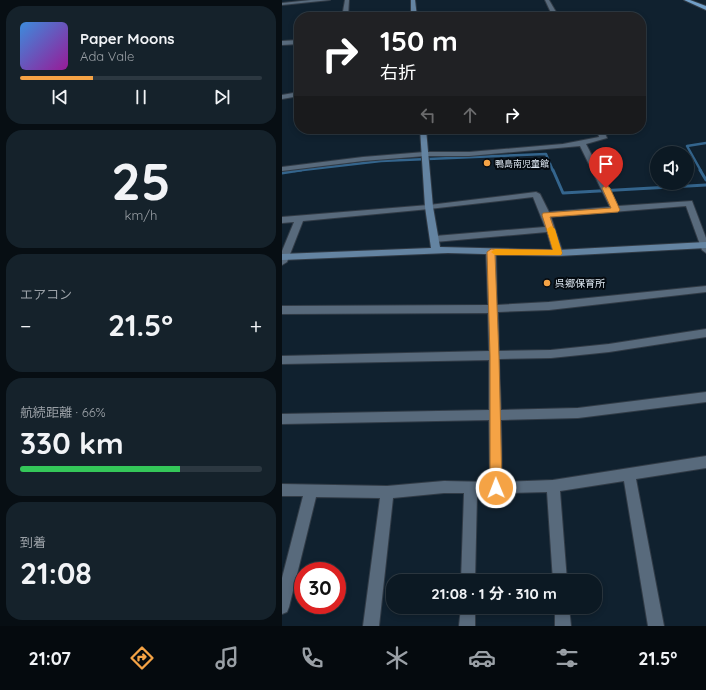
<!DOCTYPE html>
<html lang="ja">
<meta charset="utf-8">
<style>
:root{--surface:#0c1923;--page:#15222b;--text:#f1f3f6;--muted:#9aa0a6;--line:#2c3841;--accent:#f5a345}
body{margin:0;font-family:Quicksand,"Noto Sans JP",sans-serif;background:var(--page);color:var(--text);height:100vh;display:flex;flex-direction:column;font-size:15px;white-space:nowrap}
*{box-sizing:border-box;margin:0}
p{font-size:13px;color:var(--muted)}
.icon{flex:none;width:22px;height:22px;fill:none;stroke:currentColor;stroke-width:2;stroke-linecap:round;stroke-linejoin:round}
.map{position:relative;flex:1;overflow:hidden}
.side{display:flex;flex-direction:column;gap:6px;padding:6px;background:#070e13;width:282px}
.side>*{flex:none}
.top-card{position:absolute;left:12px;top:12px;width:352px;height:122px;border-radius:16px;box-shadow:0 2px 6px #0003,0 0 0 1px var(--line);background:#202124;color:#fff;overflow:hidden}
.buttons{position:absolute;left:368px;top:146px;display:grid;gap:8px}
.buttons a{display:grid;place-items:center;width:44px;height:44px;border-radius:50%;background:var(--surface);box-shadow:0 2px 6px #0003,0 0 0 1px var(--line);font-size:20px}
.speed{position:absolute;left:12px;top:562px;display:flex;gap:8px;font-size:20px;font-weight:700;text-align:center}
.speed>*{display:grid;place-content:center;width:52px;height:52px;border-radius:50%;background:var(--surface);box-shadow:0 2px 6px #0003,0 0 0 1px var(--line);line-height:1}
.speed .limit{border:6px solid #d22;background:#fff;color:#111}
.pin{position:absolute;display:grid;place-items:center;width:34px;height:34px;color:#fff;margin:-41px -17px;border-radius:50% 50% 50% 0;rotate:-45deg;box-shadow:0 0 4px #0007}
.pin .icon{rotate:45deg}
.me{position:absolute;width:44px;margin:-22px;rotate:359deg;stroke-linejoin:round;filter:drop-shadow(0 0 3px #0008)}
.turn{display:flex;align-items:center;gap:14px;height:84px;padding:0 20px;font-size:18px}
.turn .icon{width:52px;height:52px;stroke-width:2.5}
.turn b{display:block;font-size:28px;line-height:34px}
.lanes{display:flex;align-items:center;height:38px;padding:0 20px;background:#0003;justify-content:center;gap:20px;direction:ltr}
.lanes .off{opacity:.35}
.big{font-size:30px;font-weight:700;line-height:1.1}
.side .tile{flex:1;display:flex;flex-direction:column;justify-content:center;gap:6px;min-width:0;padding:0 14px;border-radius:16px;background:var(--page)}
.side .dial{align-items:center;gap:0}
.dial b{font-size:52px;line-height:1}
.song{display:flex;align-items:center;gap:12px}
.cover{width:48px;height:48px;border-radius:6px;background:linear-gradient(135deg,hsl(210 70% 55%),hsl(300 70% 35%))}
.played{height:4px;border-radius:2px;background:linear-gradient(90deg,var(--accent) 30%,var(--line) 30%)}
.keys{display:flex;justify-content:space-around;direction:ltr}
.heat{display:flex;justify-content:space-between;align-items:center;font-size:22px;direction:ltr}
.charge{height:6px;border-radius:3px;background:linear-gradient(90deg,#34c759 66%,var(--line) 0)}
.trip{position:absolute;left:104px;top:574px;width:216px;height:40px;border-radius:16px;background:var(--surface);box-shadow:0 2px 6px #0003,0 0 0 1px var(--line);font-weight:700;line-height:40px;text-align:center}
.dock{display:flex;height:64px;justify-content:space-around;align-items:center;background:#050a0e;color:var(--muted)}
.dock .icon{width:28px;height:28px}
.dock .current{color:var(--accent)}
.dock b{font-size:18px;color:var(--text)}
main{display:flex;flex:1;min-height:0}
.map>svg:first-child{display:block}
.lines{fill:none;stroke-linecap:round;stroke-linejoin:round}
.stream-far1{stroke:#34658d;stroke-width:2.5}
.stream{stroke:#34658d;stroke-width:3}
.street-casing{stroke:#313b46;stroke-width:2}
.secondary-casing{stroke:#313b46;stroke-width:2}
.primary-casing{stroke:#313b46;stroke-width:2}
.street{fill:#586a7c;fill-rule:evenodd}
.secondary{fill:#6484a2;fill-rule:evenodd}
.primary{fill:#719fc8;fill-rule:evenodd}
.route{fill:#f5a345;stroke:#9f6a2d}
.slow{fill:#f59e0b}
.poi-dot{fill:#f5a345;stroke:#040a10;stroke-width:1.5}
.labels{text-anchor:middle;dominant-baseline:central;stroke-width:4;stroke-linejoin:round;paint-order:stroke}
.far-poi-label{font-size:9px;fill:#dde7f1;stroke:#040a10;text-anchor:start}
.poi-label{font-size:10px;fill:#dde7f1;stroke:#040a10;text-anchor:start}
</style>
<main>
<section class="side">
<div class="tile">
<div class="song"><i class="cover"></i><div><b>Paper Moons</b><p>Ada Vale</p></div></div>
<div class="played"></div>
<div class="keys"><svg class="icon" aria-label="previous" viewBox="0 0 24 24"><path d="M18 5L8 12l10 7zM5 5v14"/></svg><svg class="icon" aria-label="pause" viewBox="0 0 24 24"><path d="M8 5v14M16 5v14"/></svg><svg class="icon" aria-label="next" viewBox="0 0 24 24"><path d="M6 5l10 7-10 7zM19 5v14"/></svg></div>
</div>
<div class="tile dial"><b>25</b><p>km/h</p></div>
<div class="tile"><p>エアコン</p>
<div class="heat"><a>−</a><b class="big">21.5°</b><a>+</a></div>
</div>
<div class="tile"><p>航続距離 · 66%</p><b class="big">330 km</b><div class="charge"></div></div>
<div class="tile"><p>到着</p><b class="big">21:08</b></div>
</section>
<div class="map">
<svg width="424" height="626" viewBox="0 0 424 626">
<rect width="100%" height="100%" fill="#10212f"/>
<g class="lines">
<g class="stream-far1">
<path d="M 12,171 L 99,161 L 264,154 L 271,171"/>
<path d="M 419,171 L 405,146 L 424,143"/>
</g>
<g class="stream">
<path d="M 271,170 L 281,193 L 424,185"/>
<path d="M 418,170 L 424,180"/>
<path d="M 0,173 L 19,170"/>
</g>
<g class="street-casing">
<g id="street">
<path d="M 29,0 L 48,0 L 0,5 L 0,3 Z"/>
<path d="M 63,0 L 67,0 L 66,17 L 60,17 Z"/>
<path d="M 263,0 L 267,0 L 277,17 L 271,17 Z"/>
<path d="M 17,40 L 17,44 L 0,45 L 0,41 Z"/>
<path d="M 17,92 L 17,96 L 0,99 L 0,95 Z"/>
<path d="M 315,129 L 321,129 L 325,138 L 304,144 L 336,206 L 410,201 L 424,238 L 424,253 L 420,250 L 404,206 L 269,217 L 281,253 L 276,256 L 271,253 L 265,232 L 153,242 L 149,239 L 153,236 L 263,227 L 251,197 L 147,209 L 21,221 L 5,262 L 0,265 L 0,251 L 12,222 L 0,223 L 0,217 L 147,205 L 254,192 L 258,194 L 267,212 L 328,207 L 298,146 L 187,156 L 143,156 L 81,161 L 0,171 L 0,167 L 81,157 L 143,152 L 187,152 L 281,144 L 317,137 Z"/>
<path d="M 209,249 L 214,252 L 215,305 L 267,302 L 424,286 L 424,292 L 267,310 L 216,312 L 217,351 L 269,350 L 327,344 L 424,329 L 424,337 L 327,352 L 269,358 L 217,359 L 219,410 L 296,408 L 424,392 L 424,402 L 296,418 L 219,420 L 220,482 L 271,480 L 424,456 L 424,468 L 354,479 L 382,626 L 366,626 L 342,481 L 278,491 L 285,581 L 271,581 L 265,492 L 195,494 L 193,581 L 179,581 L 182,493 L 162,493 L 111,498 L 97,626 L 81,626 L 98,498 L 34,497 L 7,607 L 5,612 L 0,614 L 0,578 L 21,496 L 0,496 L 0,484 L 105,486 L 162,481 L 208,482 L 207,420 L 0,424 L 0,414 L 207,410 L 207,360 L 0,364 L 0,356 L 207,351 L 206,313 L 0,314 L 0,306 L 206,305 L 204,252 Z"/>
<path d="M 179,607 L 193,607 L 193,626 L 177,626 Z"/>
<path d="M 273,607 L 287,607 L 289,626 L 273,626 Z"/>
</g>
</g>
<g class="secondary-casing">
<g id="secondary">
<path d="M 129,0 L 133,0 L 135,17 L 129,17 Z"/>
<path d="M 138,129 L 144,129 L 151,207 L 158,247 L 276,250 L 424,242 L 424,248 L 276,256 L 166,253 L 0,260 L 0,254 L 149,248 L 143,207 Z"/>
</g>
</g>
<g class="primary-casing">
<path id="primary" d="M 402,0 L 408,0 L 424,6 L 424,10 Z"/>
</g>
<use href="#street" class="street"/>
<use href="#secondary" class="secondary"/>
<use href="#primary" class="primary"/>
</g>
<path class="route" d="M 324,185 L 328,188 L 338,210 L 336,212 L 268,217 L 280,253 L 279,255 L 213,255 L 217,356 L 220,488 L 218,492 L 214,494 L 210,492 L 208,488 L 208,356 L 205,252 L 209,249 L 271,250 L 260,215 L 261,213 L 329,208 L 320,188 Z"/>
<path class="slow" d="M 269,226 L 273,229 L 280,253 L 279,255 L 213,255 L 209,252 L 213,249 L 271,250 L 265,229 Z"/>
<g class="poi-dot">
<circle cx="205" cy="163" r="4"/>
<circle cx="265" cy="283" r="4"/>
</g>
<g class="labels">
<g class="far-poi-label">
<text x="213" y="163">鴨島南児童館</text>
</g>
<g class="poi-label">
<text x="273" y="283">呉郷保育所</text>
</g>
</g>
</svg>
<div class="buttons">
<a><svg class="icon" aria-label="sound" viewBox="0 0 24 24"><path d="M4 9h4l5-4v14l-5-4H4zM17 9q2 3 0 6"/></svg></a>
</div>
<div class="speed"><div class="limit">30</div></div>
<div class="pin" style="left:324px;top:188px;background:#d93025"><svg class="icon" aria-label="arrive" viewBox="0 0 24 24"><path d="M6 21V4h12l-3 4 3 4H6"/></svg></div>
<svg class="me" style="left:214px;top:488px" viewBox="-20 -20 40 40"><circle r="17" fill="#f5a345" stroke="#fff" stroke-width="3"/><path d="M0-11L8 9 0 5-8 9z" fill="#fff"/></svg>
<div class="trip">21:08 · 1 分 · 310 m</div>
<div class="top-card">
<div class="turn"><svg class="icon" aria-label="right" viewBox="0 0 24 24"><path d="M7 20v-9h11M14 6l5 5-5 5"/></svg><div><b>150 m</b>右折</div></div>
<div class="lanes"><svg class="icon off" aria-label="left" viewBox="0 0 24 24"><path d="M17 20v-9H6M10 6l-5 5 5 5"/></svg><svg class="icon off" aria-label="ahead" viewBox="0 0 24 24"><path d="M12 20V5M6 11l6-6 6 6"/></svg><svg class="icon" aria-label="right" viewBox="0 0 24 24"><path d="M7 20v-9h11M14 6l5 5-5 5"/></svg></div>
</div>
</div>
</main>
<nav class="dock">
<b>21:07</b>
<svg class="icon current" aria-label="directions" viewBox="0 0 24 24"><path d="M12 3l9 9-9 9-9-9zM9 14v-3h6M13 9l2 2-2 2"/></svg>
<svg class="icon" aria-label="music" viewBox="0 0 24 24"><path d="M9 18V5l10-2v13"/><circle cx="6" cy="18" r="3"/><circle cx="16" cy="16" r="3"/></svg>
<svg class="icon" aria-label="phone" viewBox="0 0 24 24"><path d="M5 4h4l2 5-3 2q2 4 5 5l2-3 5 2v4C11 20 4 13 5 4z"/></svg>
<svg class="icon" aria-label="climate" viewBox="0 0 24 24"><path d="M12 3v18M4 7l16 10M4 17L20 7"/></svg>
<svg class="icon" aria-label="car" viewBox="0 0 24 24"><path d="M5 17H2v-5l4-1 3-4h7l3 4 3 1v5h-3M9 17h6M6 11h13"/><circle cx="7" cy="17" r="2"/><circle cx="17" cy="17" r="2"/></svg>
<svg class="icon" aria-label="filters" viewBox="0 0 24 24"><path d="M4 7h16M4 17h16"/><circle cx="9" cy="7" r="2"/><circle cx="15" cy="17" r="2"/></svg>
<b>21.5°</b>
</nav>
